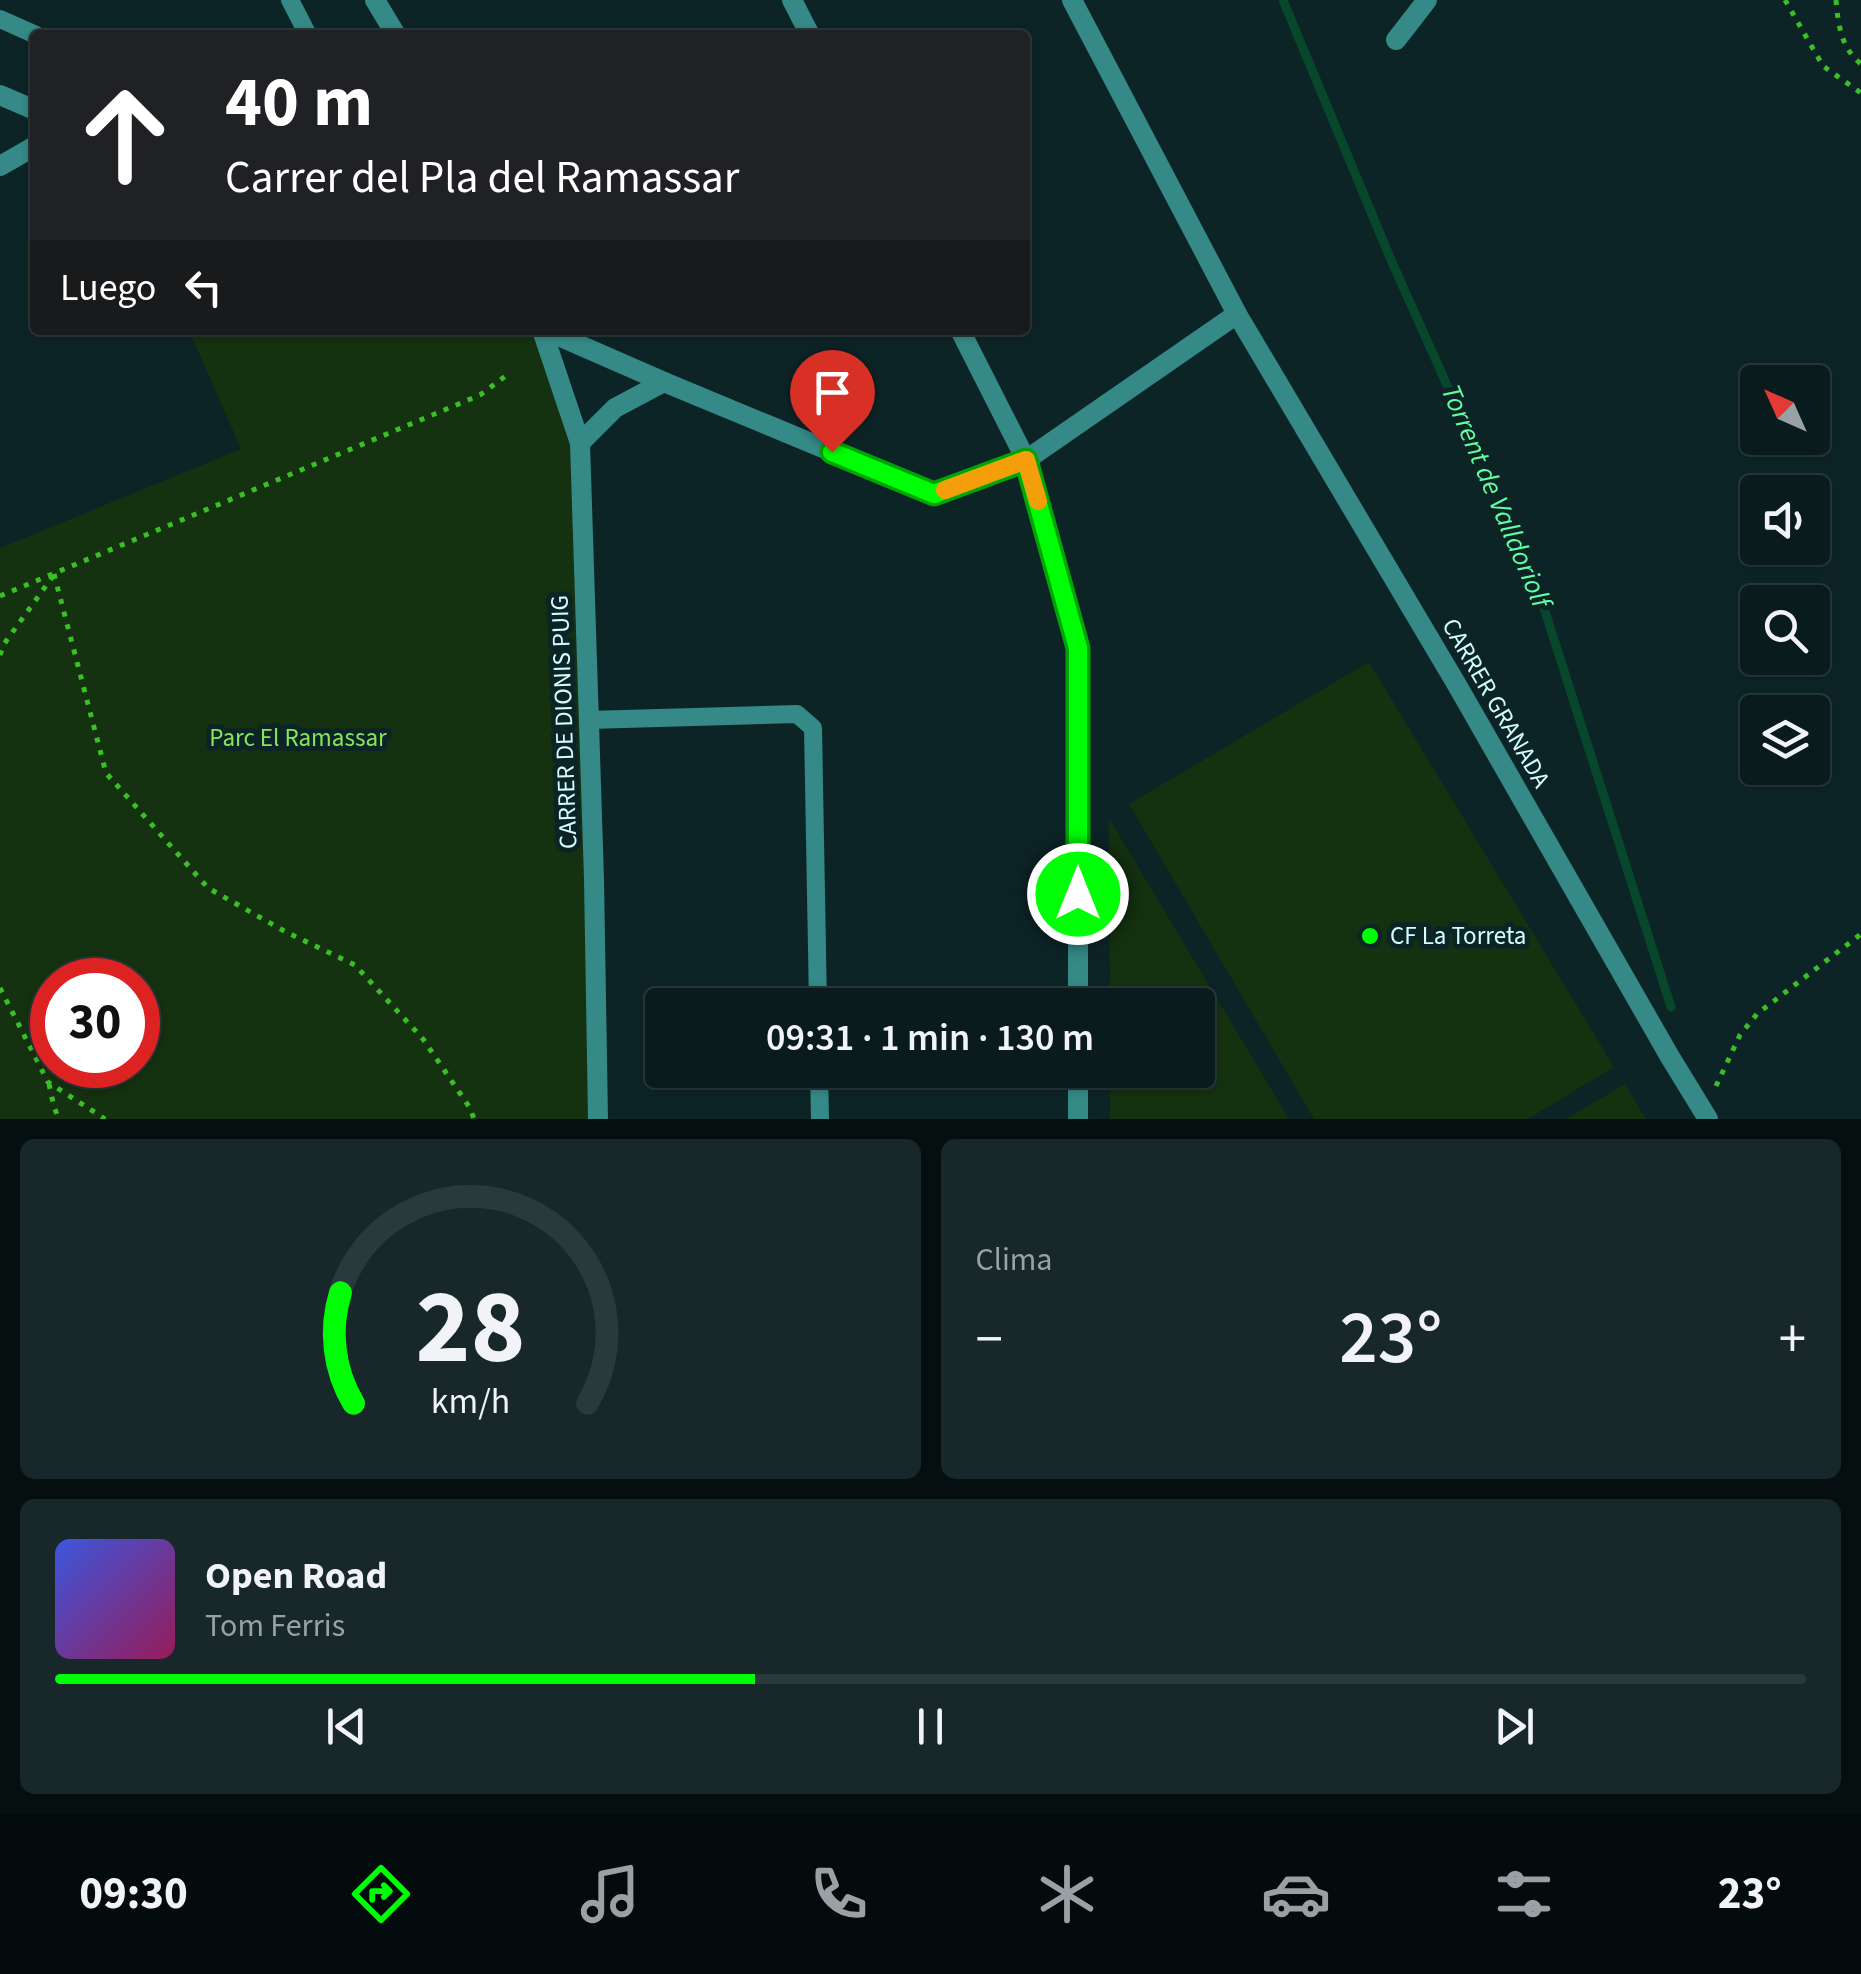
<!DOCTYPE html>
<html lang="es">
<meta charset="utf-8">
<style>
:root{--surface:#0a1b1d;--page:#18282a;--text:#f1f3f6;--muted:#99a1a4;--line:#2a393b;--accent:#00fe07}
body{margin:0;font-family:"Source Sans 3",sans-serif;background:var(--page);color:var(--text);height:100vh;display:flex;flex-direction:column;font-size:38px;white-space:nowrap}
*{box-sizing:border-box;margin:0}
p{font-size:32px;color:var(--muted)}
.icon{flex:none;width:55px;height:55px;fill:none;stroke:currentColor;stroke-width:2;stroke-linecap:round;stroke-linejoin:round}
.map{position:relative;height:1119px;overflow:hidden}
.drawer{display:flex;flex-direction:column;gap:20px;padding:20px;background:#060f10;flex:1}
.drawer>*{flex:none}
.top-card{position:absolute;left:30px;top:30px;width:1000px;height:305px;border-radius:10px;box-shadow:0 2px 8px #0004,0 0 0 2px var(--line);background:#202124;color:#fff;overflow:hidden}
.needle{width:65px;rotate:315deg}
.controls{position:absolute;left:1740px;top:365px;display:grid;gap:20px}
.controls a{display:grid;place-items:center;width:90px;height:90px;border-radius:10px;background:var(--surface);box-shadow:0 2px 8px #0004,0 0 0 2px var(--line);font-size:50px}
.speed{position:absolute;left:30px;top:958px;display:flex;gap:20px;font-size:50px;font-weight:700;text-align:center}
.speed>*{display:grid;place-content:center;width:130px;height:130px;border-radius:50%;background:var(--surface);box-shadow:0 2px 8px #0004,0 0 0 2px var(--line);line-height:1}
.speed .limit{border:15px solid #d22;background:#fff;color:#111}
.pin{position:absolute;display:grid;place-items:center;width:85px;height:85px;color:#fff;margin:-102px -42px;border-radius:50% 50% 50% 0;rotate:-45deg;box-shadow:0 0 10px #0007}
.pin .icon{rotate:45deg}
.me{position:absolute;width:110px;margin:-55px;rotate:0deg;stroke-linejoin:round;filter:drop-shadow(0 0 8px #0008)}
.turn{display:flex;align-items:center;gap:35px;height:210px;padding:0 30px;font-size:45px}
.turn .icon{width:130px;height:130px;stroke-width:2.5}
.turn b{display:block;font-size:70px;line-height:85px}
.then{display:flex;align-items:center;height:95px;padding:0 30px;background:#0003;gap:20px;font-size:38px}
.big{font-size:75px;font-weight:600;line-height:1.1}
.drawer .widget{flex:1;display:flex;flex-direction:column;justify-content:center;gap:15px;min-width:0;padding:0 35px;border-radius:15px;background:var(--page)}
.drawer .dial{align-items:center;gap:0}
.dial svg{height:260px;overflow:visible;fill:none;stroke:var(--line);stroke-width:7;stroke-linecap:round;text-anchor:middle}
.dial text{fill:var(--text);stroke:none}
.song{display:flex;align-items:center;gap:30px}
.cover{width:120px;height:120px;border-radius:15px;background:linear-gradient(135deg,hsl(230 70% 55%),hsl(330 70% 35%))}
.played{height:10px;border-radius:5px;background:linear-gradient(90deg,var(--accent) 40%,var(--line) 40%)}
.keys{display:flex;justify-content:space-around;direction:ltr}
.heat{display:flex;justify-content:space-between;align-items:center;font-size:55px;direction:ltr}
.drawer .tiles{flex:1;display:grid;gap:20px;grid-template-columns:1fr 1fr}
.widget:last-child{grid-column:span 2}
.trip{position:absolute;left:645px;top:988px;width:570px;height:100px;border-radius:10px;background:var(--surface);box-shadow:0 2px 8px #0004,0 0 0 2px var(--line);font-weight:600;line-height:100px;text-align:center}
.tabs{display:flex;height:160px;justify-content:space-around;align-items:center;background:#040b0c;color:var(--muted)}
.tabs .icon{width:70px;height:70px}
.tabs .current{color:var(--accent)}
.tabs b{font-size:45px;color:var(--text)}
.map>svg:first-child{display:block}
.green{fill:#143110;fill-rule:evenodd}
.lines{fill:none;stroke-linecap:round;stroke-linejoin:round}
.stream{stroke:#07472b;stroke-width:9}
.path{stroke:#3bbf27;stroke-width:5;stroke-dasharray:5 8;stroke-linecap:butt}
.lane{stroke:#358986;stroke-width:18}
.street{stroke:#358986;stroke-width:20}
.route-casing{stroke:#00a505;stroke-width:25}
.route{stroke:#00fe07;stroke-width:18}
.slow{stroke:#f59e0b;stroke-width:18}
.poi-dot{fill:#00fe07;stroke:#0d2427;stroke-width:4}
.labels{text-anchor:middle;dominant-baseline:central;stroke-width:10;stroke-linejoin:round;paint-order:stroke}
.street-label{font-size:25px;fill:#d3fdff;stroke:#0d2427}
.park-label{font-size:25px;fill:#85e757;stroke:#0d2427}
.poi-label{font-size:25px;fill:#d3fdff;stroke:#0d2427;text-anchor:start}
.water-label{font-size:28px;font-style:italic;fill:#61ff9f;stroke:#0d2427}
</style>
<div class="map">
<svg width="1861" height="1119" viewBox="0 0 1861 1119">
<rect width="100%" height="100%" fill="#0d2427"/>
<g class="green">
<path d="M 189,330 L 542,330 L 580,443 L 598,1119 L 0,1119 L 0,548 L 241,449 ZM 52,980 L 138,980 L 138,1065 L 52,1065 Z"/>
<path d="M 1369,662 L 1614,1067 L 1528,1119 L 1314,1119 L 1129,804 Z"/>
<path d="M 1109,818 L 1289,1119 L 1110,1119 L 1110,1070 L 1198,1070 L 1198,1005 L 1110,1005 Z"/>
<path d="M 1625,1084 L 1646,1119 L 1566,1119 Z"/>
</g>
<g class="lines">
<path class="stream" d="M 1283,0 L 1391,260 L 1537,586 L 1671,1007"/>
<g class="path">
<path d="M 1785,0 L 1823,66 L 1861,93"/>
<path d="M 1836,0 C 1838,24 1841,48 1861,64"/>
<path d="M 54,574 L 106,773 L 208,888 L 286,932 L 355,965 L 423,1039 L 470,1108 L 474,1119"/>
<path d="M 0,596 L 480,395 L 507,375"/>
<path d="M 0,655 L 4,644 L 53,576"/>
<path d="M 0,988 L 48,1082 L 105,1119"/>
<path d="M 49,1084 L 54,1107 L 59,1119"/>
<path d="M 1716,1086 L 1740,1035 L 1757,1014 L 1861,934"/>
</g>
<g class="lane">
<path d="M 290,0 L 308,35"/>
<path d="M 0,19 L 36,35"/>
<path d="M 589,720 L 797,714 L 813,728 L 818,1005"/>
<path d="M 819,1070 L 820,1119"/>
</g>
<g class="street">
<path d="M 375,0 L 396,35"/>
<path d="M 792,0 L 810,35"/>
<path d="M 1072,0 L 1237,314 L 1457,685 L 1670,1057 L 1708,1119"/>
<path d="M 1396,40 L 1427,0"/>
<path d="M 0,95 L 35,110"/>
<path d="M 0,166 L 35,146"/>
<path d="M 542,330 L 580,443 L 594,879 L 598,1119"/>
<path d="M 545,330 L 664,382 L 934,494 L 1026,460 L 1237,314"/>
<path d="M 960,330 L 1026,460 L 1078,648 L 1078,1005"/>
<path d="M 580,443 L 615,408 L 664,382"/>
<path d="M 1078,1070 L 1078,1119"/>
</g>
</g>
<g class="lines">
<g class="route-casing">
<path id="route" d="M 832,452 L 934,494 L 1026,460 L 1078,648 L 1078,894"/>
</g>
<use href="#route" class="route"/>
<path class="slow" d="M 945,490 L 1026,460 L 1038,501"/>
</g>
<circle class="poi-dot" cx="1370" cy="936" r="10"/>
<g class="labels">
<g class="street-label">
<text transform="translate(1496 703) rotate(60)">CARRER GRANADA</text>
<text transform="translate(564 722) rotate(-92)">CARRER DE DIONIS PUIG</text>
</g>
<g class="park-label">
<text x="298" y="738">Parc El Ramassar</text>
</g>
<g class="poi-label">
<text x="1390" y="936">CF La Torreta</text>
</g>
<g class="water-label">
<text transform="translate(1496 496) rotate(67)">Torrent de Valldoriolf</text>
</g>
</g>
</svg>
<div class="controls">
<a><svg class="needle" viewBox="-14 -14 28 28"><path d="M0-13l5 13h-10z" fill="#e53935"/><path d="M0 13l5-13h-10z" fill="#99a1a4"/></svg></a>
<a><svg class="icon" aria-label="sound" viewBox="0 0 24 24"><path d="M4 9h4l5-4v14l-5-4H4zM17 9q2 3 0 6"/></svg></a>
<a><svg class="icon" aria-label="search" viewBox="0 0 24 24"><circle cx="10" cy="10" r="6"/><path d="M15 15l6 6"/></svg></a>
<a><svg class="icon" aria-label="layers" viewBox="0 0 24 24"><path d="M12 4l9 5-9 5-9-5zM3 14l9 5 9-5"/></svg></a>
</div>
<div class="speed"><div class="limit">30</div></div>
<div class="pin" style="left:832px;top:452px;background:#d93025"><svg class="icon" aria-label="arrive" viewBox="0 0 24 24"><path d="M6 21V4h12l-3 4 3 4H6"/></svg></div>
<svg class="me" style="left:1078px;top:894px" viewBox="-20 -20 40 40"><circle r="17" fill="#00fe07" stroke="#fff" stroke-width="3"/><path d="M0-11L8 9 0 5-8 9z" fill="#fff"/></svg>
<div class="trip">09:31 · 1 min · 130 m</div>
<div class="top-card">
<div class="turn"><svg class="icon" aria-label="ahead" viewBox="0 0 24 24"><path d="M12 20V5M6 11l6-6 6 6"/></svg><div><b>40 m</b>Carrer del Pla del Ramassar</div></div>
<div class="then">Luego<svg class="icon" aria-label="left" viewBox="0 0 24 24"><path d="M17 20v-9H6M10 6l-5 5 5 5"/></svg></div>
</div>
</div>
<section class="drawer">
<div class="tiles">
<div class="widget dial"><svg viewBox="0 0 100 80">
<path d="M14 69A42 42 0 1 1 86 69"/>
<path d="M14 69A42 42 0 0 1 10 35" stroke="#00fe07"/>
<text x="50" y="56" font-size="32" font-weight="700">28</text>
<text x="50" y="72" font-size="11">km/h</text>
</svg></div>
<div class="widget"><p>Clima</p>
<div class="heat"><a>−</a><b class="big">23°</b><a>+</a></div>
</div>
<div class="widget">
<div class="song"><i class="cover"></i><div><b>Open Road</b><p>Tom Ferris</p></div></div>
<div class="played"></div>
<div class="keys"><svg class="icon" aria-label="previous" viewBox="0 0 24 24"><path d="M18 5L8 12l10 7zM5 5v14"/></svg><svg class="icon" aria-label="pause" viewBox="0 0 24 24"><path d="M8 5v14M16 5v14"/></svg><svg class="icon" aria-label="next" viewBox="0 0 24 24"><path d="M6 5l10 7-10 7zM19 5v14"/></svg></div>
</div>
</div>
</section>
<nav class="tabs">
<b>09:30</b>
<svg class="icon current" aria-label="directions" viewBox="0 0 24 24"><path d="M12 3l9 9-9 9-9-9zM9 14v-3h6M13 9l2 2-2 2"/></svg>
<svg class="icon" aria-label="music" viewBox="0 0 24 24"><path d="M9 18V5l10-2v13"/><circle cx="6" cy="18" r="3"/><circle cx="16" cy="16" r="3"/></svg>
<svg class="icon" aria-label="phone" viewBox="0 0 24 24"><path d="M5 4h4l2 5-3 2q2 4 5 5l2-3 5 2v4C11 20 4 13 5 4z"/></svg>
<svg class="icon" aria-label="climate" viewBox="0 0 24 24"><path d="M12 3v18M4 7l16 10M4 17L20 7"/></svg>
<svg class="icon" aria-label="car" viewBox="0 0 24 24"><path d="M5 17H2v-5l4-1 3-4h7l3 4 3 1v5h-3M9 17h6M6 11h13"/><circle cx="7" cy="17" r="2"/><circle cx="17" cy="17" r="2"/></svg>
<svg class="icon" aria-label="filters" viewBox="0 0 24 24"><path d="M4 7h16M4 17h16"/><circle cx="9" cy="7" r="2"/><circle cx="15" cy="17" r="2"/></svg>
<b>23°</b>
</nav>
